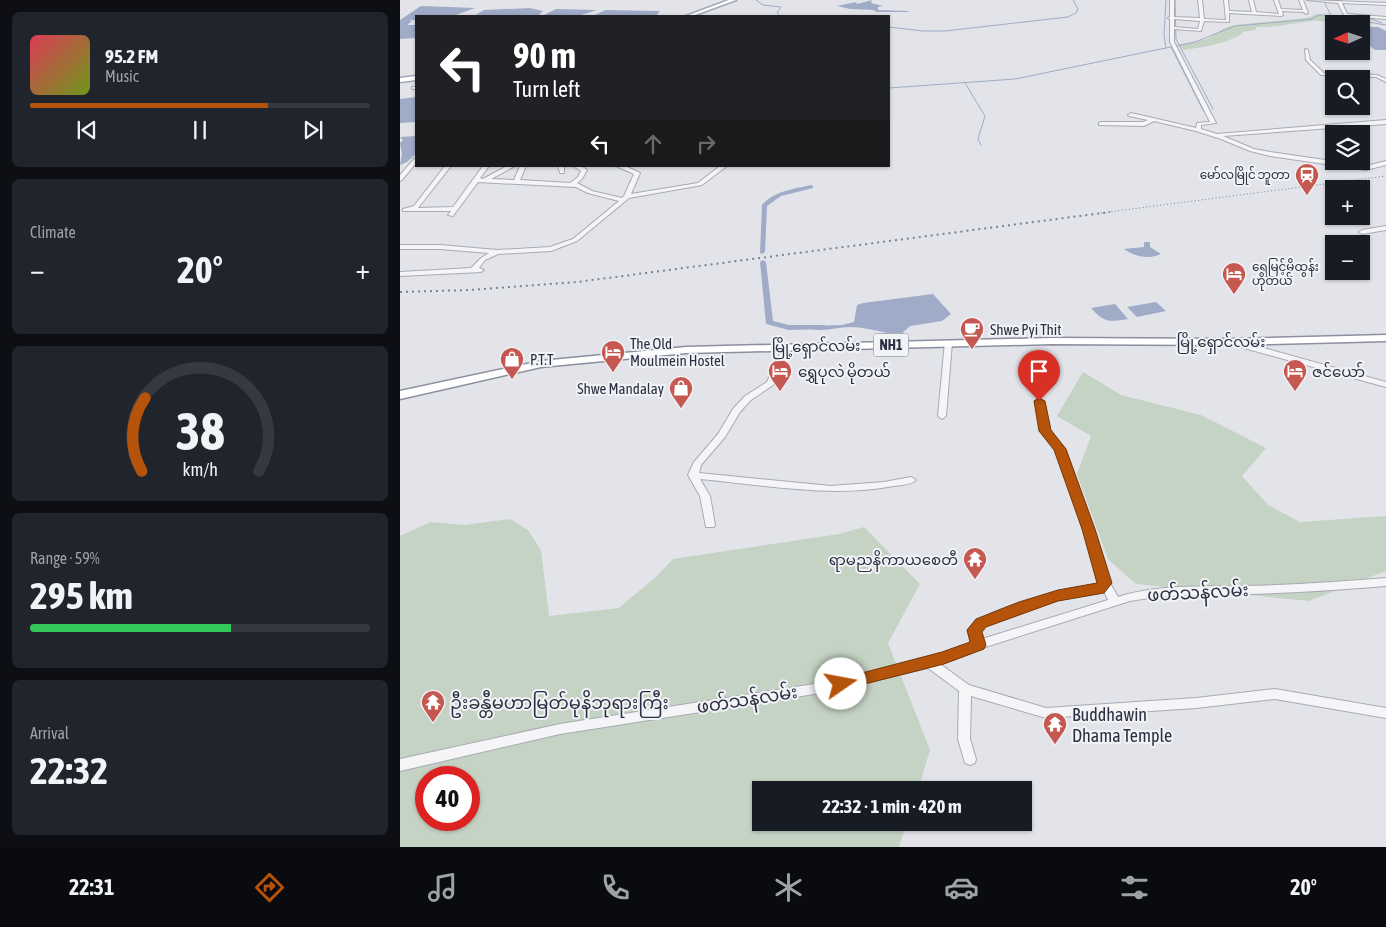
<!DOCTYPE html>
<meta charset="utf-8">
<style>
:root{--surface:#171b24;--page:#20242c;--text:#f1f3f6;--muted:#9ea1a6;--line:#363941;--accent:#b45309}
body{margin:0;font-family:"Asap Condensed","Noto Sans Myanmar",sans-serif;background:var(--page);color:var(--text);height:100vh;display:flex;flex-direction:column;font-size:19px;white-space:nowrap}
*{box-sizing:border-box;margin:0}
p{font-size:16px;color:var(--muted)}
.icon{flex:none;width:28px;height:28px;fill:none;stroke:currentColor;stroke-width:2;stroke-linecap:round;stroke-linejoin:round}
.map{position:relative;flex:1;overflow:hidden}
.panel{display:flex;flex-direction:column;gap:12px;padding:12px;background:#0d0f14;width:400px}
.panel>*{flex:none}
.banner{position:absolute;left:15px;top:15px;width:475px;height:152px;border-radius:0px;box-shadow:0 1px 4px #0004;background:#202124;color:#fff;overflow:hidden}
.needle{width:32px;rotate:267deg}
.buttons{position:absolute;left:925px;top:15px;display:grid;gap:10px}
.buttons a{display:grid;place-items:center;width:45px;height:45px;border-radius:0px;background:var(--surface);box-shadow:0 1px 4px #0004;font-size:25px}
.speed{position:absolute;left:15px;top:766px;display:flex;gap:10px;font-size:25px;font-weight:700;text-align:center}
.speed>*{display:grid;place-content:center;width:65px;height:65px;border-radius:50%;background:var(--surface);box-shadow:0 1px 4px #0004;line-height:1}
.speed .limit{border:8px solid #d22;background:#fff;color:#111}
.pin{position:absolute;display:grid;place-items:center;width:42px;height:42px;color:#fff;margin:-51px -21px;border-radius:50% 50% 50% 0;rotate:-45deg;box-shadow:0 0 5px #0007}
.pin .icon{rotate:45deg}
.me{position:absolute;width:55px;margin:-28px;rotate:78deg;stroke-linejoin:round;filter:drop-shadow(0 0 4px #0008)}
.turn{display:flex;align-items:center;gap:18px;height:105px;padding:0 15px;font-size:22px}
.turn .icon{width:65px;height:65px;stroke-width:2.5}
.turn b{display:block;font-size:35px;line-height:42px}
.lanes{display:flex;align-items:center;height:48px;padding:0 15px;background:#0003;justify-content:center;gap:25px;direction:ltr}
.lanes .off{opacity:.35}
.big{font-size:38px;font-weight:700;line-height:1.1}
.panel .tile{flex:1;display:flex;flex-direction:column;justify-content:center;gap:8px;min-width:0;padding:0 18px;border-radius:8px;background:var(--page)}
.panel .dial{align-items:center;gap:0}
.dial svg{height:130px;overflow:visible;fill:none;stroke:var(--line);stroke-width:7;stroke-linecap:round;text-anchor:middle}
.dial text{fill:var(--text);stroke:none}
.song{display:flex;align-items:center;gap:15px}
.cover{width:60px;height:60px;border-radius:8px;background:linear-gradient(135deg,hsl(350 70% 55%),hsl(80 70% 35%))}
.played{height:5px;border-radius:2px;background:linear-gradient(90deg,var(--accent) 70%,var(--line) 70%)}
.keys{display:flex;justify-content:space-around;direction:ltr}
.heat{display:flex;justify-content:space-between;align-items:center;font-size:28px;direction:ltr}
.charge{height:8px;border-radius:4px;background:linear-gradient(90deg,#34c759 59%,var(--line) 0)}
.trip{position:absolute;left:352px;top:781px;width:280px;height:50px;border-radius:0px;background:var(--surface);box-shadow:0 1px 4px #0004;font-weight:700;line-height:50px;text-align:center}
.tabs{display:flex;height:80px;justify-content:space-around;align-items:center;background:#090b0e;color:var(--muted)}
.tabs .icon{width:35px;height:35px}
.tabs .selected{color:var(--accent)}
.tabs b{font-size:22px;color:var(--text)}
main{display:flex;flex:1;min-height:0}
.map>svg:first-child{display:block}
.green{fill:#c5d3c4;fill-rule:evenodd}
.water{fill:#a0abc7}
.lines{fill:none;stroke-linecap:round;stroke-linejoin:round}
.stream{stroke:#a0abc7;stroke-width:1}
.canal{fill:#a0abc7;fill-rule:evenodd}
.minor-casing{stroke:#a8aab4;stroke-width:2}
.major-casing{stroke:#a3a6b5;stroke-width:3}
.highway-casing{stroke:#8b8f9f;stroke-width:3}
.minor{fill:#f5f5f8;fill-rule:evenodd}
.major{fill:#fff;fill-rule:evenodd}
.highway{fill:#fff;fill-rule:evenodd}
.rail-far1{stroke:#7d8192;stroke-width:1;stroke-dasharray:1 2.5;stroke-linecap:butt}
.rail{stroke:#7d8192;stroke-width:2;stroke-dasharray:2 4;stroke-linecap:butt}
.route{fill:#b45309;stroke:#753606}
.labels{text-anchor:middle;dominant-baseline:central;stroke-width:4;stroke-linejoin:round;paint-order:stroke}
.far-poi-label{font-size:12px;fill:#2c2f41;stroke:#f2f3f7;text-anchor:end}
.shield{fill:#f2f3f7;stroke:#676a78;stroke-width:1}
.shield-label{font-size:14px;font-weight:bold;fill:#2c2f41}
.poi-label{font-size:15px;fill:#2c2f41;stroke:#f2f3f7;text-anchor:start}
.street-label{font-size:15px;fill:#2c2f41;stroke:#f2f3f7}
.near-street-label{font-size:18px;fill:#2c2f41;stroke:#f2f3f7}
.near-poi-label{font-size:18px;fill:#2c2f41;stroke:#f2f3f7;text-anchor:start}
</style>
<main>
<section class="panel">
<div class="tile">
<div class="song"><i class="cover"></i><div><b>95.2 FM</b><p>Music</p></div></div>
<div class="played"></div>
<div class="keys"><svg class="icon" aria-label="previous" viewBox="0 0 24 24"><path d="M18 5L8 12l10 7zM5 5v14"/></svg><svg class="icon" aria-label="pause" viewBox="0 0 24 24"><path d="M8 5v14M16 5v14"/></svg><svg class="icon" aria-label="next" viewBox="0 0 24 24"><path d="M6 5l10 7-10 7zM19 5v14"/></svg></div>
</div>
<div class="tile"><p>Climate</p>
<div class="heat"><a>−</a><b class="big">20°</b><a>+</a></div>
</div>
<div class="tile dial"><svg viewBox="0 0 100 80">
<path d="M14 69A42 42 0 1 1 86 69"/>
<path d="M14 69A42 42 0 0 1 16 24" stroke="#b45309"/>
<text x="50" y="56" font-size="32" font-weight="700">38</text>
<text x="50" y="72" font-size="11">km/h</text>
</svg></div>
<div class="tile"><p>Range · 59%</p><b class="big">295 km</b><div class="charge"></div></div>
<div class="tile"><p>Arrival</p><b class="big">22:32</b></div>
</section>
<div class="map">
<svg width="986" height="847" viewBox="0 0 986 847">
<rect width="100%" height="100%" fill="#e2e4ea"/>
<g class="green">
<path d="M 917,14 L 962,20 L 952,21 L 951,24 C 937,24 926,20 912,21 C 893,23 875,28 857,27 L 855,30 L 842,32 L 842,34 C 825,44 804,47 784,50 L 778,45 L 807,39 L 825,28 L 834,25 L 907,18 Z"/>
<path d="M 683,372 L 721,395 L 801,415 L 866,448 L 842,476 L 868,505 L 900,522 L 986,516 L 986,571 L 909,601 L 736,584 L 708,559 L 677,474 L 691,436 L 657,416 Z"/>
<path d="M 110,519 L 128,530 L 141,550 L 149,616 L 219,608 L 257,576 L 273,559 L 439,534 L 464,527 L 520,584 L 488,643 L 530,750 L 518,790 L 361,790 L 361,822 L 507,823 L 499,847 L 0,847 L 0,536 L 31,522 L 64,525 ZM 26,778 L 69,778 L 69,820 L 26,820 Z"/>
</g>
<g class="water">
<path d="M 472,0 L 471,3 L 483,6 L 478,7 L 478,10 L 507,11 L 509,12 L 477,12 L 473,10 L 450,9 L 437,6 L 456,2 L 457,4 Z"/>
<path d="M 21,6 L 23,6 L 75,8 L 56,15 L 60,16 L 16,16 L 16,20 L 9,20 L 12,21 L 7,25 L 16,25 L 16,38 L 0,39 L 0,20 Z"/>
<path d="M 130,8 L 143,11 L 138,16 L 74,16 L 84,10 Z"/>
<path d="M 156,9 L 197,10 L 178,16 L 142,16 Z"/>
<path d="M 205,10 L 260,11 L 256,16 L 193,16 Z"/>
<path d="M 961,27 L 978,27 L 986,31 L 986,50 L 975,50 L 961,39 Z"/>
<path d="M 16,97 L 16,122 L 0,123 L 0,99 Z"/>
<path d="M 16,136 L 16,154 L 7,162 L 0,165 L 2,154 L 0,143 L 3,140 L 0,137 Z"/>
<path d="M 744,242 L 750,242 L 750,247 L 761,254 C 749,260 733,256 724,249 L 744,247 Z"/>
<path d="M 533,294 L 551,314 L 542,321 L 510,326 L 500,335 C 483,333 466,327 450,327 C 437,327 424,332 411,329 L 412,326 L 442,325 L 454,322 L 457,305 L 463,303 Z"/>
<path d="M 756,302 L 766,311 L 737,317 L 727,307 Z"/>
<path d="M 715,304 L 728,319 C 708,322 705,323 691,308 Z"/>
</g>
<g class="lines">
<g class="stream">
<path d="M 356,0 L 363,5 L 381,7 L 377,13 L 380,16"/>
<path d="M 766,0 L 764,35 L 766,48"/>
<path d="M 775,0 L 776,39 L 813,109"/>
<path d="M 928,0 L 925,4 L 931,15"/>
<path d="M 930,0 L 943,1"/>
<path d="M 931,16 L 986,25"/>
<path d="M 963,17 L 975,18"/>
<path d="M 971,19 L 982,23"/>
<path d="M 489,27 L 523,31 L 545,31 L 668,17 L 676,13 L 678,9 L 673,0"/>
<path d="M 771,47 L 804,112"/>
<path d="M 565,83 L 585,116 L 578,139 L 581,145"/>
<path d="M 489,88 L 615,79 L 795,42 L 835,26 L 912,19 L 919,15 L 947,16"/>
</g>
<g class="canal">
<path d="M 411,185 L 413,186 L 413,188 L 381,196 L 367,206 L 365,252 L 362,254 L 360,253 L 362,205 C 374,191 394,189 411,185 Z"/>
<path d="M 363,260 L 366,262 L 373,321 L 389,325 L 425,325 L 426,327 L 425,329 L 389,330 L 366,324 L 360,262 Z"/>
</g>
<g class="minor-casing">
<g id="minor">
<path d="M 770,0 L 774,0 L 774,17 L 800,18 L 798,0 L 802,0 L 804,19 L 826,20 L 824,0 L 828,0 L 829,11 L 852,12 L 849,0 L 853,0 L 856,12 L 879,14 L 874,0 L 878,0 L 881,9 L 903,10 L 899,0 L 903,0 L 908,13 L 906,14 L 904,12 L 882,11 L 883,15 L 881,16 L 829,13 L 829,22 L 804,21 L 801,31 L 774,29 L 774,42 L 816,123 L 801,125 L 801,129 L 817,134 L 986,120 L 986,124 L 823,136 L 854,149 L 870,152 L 966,166 L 986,161 L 986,165 L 966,170 L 870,156 L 850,151 L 821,139 L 796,131 L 754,121 L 744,126 L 699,125 L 699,123 L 701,122 L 743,122 L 748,120 L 729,116 L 728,115 L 731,113 L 796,128 L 797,123 L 810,122 L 770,42 L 770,19 L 768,18 L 770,17 ZM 774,19 L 800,21 L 798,29 L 774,27 Z"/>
<path d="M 907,0 L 986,3 L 986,5 L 942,3 L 947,14 L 986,17 L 986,19 L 946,16 L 944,15 L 938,3 Z"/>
<path d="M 905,49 L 908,50 L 910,60 L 924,73 L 977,75 L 986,79 L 986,82 L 976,77 L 921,75 L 906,60 Z"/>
<rect x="12" y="87" width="4" height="2"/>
<path d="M 16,158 L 16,163 L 2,180 L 0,181 L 0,175 L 14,159 Z"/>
<path d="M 45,166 L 51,166 L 18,208 L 53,207 L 83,166 L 89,166 L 80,178 L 83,179 L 107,166 L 115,166 L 91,179 L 114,180 L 120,166 L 126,166 L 120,180 L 170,183 L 178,177 L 181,171 L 173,166 L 181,166 L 187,170 L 182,179 L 177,183 L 192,191 L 222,198 L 224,196 L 234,174 L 216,166 L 225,166 L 240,173 L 231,194 L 298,183 L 320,166 L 327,166 L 302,185 L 229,198 L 177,241 L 151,251 L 98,254 L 85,260 L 79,268 L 84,270 L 81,272 L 0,276 L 0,272 L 71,268 L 81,258 L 89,253 L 40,249 L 0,249 L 0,245 L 40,245 L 97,250 L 150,247 L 173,239 L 219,201 L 188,193 L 176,187 L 78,182 L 53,216 L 48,215 L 51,211 L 3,211 L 3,209 L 14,206 Z"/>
<path d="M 158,166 L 164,166 L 164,173 L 160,173 Z"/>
<path d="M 986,226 L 986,230 L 962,234 L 959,232 L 962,230 Z"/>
<path d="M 829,340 L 835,340 L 986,382 L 986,387 L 829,344 L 828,342 Z"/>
<path d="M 545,341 L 551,341 L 552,343 L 546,416 L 542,419 L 538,416 Z"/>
<path d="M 384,345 L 390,345 L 391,347 L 373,385 L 351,400 L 340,412 L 325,437 L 301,465 L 299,473 L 431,486 L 484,482 L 511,477 L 516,480 C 511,485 501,485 494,486 C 430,498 364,485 300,479 L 310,496 L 315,525 L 314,527 L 306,527 L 300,496 L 288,475 L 294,462 L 318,434 L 333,409 L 345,396 L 367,382 Z"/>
<path d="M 639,398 L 643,401 L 649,431 L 665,449 L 694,529 L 710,583 L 718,597 C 758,584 802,587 844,586 C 891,585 939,582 986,578 L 986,586 C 939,590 892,593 845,594 C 806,595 768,594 730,601 L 576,650 L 540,664 L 569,685 L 646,708 L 796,698 L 875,689 L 986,708 L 986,718 L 875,699 L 796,708 L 646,718 L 571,696 L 570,739 L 576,759 L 575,763 L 570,765 L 565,763 L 558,739 L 559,691 L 528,668 L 427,692 L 160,734 L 0,771 L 0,759 L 160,724 L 427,682 L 529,659 L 572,643 L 568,630 C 582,607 669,590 696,586 L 699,582 L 684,529 L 656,450 L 641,431 L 635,401 ZM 704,591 L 708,600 L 582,639 L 580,631 L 585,626 L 627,609 L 658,600 L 699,593 Z"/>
</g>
</g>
<g class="major-casing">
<g id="major">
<path d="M 329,0 L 336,0 L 292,16 L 286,16 Z"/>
<path d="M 16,76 L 16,80 L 0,82 L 0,78 Z"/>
</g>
</g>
<g class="highway-casing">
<path id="highway" d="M 986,335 L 986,341 L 831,345 L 652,344 L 286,353 L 141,367 L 0,399 L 0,391 L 141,361 L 286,347 L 652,338 L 831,339 Z"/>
</g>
<use href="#minor" class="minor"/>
<use href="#major" class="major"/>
<use href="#highway" class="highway"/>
<path class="rail-far1" d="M 701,213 L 986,176"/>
<path class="rail" d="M 0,292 L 69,290 L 177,282 L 710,212"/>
</g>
<path class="route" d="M 639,398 L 645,401 L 651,430 L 666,449 L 695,529 L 712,583 L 704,593 L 658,601 L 586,627 L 582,632 L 586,645 L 584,649 L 544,664 L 441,690 L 435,688 L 433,684 L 435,680 L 542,652 L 570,642 L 567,630 L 576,619 L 619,602 L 658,590 L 697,583 L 682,529 L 654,450 L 639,431 L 634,401 Z"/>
<defs>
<g id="station-pin" transform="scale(1.25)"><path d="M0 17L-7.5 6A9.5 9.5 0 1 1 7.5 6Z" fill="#c55851" stroke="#f2f3f7"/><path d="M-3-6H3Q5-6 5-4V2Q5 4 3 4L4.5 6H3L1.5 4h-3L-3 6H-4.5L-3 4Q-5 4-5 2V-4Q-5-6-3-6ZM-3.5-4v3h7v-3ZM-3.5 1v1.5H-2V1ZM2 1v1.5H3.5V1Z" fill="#fff"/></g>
<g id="hotel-pin" transform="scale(1.25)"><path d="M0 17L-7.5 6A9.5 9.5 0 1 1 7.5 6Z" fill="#c55851" stroke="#f2f3f7"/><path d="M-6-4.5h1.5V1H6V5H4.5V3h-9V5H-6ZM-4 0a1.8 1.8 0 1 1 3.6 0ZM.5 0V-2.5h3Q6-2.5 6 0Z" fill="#fff"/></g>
<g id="cafe-pin" transform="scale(1.25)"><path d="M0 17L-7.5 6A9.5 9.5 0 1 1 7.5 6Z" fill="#c55851" stroke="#f2f3f7"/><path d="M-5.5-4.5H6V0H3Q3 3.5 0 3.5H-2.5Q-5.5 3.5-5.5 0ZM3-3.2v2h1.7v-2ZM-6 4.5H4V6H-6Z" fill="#fff"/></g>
<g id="shop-pin" transform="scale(1.25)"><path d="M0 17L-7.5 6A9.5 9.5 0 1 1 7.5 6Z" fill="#c55851" stroke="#f2f3f7"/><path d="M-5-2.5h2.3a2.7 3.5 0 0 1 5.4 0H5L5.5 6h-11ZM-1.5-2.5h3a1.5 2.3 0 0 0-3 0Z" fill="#fff"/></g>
<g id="temple-pin" transform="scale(1.25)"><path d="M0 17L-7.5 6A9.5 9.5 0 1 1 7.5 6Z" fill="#c55851" stroke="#f2f3f7"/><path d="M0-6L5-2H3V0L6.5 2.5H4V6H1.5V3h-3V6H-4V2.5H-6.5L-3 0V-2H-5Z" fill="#fff"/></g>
</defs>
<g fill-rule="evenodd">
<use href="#station-pin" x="907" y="175"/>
<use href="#hotel-pin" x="834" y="274"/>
<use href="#cafe-pin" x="572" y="329"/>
<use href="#hotel-pin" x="213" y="352"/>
<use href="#shop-pin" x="112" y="359"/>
<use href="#hotel-pin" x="380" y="371"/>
<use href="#hotel-pin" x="895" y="371"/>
<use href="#shop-pin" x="281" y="388"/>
<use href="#temple-pin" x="575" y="559"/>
<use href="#temple-pin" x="33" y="702"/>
<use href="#temple-pin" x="655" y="724"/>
</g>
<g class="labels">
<g class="far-poi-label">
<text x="890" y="175">မော်လမြိုင် ဘူတာ</text>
<text x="852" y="267" text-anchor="start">ရွှေမြင့်မိုထွန်း<tspan x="852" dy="14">ဟိုတယ်</tspan></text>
</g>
<rect class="shield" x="473.5" y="333.5" width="35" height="23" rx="4"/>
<g class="shield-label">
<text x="491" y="345">NH1</text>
</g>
<g class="poi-label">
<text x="590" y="329">Shwe Pyi Thit</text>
<text x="230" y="343">The Old<tspan x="230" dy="17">Moulmein Hostel</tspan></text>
<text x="130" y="359">P.T.T</text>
<text x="398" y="371">ရွှေပုလဲ မိုတယ်</text>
<text x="912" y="371">ဇင်ယော်</text>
<text x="264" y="388" text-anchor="end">Shwe Mandalay</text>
<text x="558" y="559" text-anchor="end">ရာမညနိကာယစေတီ</text>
</g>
<g class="street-label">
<text x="821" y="341">မြို့ရှောင်လမ်း</text>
<text transform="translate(416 346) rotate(-1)">မြို့ရှောင်လမ်း</text>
</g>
<g class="near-street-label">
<text transform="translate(798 592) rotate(-3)">ဖတ်သန်လမ်း</text>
<text transform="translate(347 699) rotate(-9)">ဖတ်သန်လမ်း</text>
</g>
<g class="near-poi-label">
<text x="50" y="702">ဦးခန္တီမဟာမြတ်မုနိဘုရားကြီး</text>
<text x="672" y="714">Buddhawin<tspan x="672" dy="21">Dhama Temple</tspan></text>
</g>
</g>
</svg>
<div class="buttons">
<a><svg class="needle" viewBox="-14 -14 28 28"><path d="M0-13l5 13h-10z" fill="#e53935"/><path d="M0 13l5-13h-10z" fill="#9ea1a6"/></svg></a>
<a><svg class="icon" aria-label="search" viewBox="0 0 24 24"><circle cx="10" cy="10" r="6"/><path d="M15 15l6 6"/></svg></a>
<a><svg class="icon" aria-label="layers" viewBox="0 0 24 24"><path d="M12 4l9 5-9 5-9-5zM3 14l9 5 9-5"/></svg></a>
<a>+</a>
<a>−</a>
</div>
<div class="speed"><div class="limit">40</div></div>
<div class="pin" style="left:639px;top:401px;background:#d93025"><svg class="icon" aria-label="arrive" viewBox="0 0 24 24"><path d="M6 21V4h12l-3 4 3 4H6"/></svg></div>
<svg class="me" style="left:441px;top:684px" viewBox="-20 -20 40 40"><circle r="19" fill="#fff"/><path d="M0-13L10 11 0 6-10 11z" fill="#b45309"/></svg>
<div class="trip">22:32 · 1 min · 420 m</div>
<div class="banner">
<div class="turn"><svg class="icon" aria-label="left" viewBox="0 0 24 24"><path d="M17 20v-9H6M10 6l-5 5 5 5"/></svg><div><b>90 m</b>Turn left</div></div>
<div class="lanes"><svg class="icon" aria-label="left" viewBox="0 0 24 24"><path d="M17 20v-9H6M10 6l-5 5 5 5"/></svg><svg class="icon off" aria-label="ahead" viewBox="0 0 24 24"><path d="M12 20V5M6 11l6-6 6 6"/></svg><svg class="icon off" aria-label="right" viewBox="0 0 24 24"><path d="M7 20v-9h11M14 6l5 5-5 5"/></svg></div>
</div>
</div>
</main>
<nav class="tabs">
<b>22:31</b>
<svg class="icon selected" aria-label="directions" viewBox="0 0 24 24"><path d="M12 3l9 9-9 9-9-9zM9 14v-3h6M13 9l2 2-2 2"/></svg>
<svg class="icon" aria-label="music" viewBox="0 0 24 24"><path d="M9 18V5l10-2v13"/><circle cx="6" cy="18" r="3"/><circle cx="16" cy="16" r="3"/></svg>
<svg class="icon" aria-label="phone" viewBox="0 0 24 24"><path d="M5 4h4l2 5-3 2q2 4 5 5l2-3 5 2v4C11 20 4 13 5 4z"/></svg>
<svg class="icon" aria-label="climate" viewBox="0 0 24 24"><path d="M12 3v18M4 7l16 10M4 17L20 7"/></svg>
<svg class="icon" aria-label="car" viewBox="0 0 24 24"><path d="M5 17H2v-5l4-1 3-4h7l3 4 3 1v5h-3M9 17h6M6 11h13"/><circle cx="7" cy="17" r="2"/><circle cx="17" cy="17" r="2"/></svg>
<svg class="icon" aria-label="filters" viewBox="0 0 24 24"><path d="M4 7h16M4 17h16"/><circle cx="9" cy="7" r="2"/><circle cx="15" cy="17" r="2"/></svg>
<b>20°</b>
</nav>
